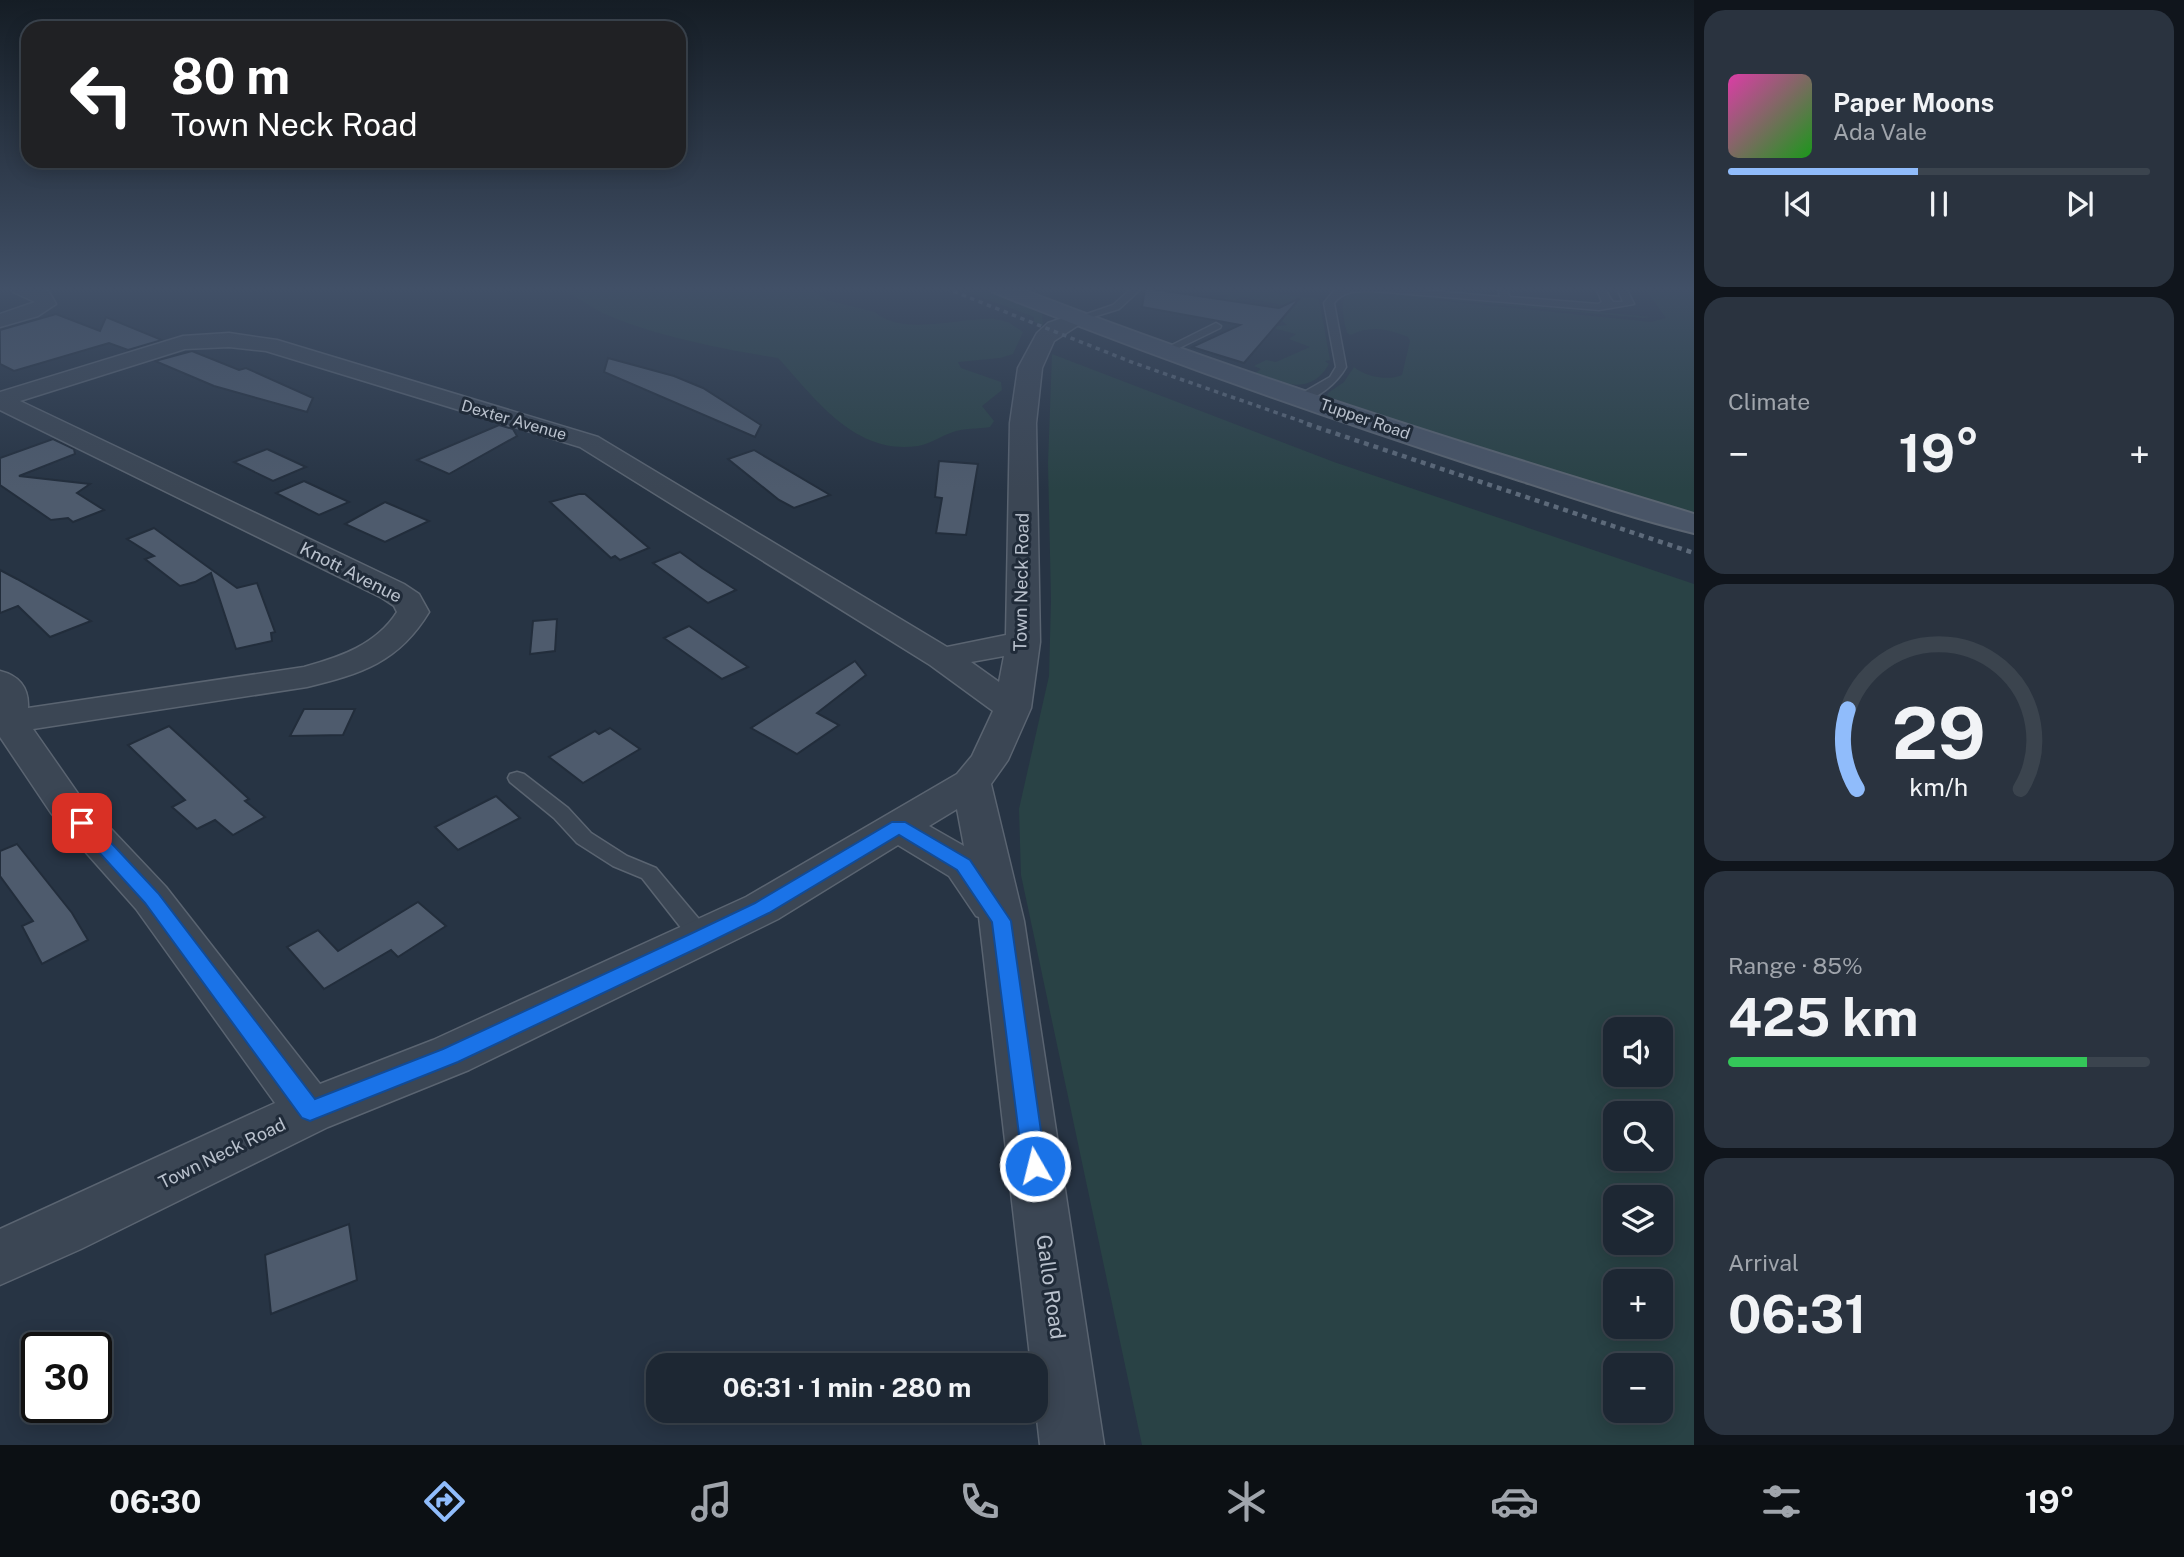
<!DOCTYPE html>
<meta charset="utf-8">
<style>
:root{--surface:#1d2733;--page:#2a333f;--text:#f1f3f6;--muted:#a0a5ac;--line:#3b444e;--accent:#90bcfb}
body{margin:0;font-family:"Public Sans",sans-serif;background:var(--page);color:var(--text);height:100vh;display:flex;flex-direction:column;font-size:26px;white-space:nowrap}
*{box-sizing:border-box;margin:0}
p{font-size:23px;color:var(--muted)}
.icon{flex:none;width:38px;height:38px;fill:none;stroke:currentColor;stroke-width:2;stroke-linecap:round;stroke-linejoin:round}
.map{position:relative;flex:1;overflow:hidden}
.panel{display:flex;flex-direction:column;gap:10px;padding:10px;background:#10151c;width:490px}
.panel>*{flex:none}
.guide{position:absolute;left:21px;top:21px;width:665px;height:147px;border-radius:21px;box-shadow:0 4px 18px #0003,0 0 0 2px var(--line);background:#202124;color:#fff;overflow:hidden}
.buttons{position:absolute;left:1603px;top:1017px;display:grid;gap:14px}
.buttons a{display:grid;place-items:center;width:70px;height:70px;border-radius:14px;background:var(--surface);box-shadow:0 4px 18px #0003,0 0 0 2px var(--line);font-size:35px}
.speed{position:absolute;left:21px;top:1332px;display:flex;gap:14px;font-size:35px;font-weight:700;text-align:center}
.speed>*{display:grid;place-content:center;width:91px;height:91px;border-radius:50%;background:var(--surface);box-shadow:0 4px 18px #0003,0 0 0 2px var(--line);line-height:1}
.speed .limit{border:4px solid #111;border-radius:10px;background:#fff;color:#111}
.pin{position:absolute;display:grid;place-items:center;width:60px;height:60px;color:#fff;margin:-30px;border-radius:14px;box-shadow:0 4px 10px #0006}
.me{position:absolute;width:77px;margin:-38px;rotate:352deg;stroke-linejoin:round;filter:drop-shadow(0 0 5px #0008)}
.turn{display:flex;align-items:center;gap:24px;height:147px;padding:0 35px;font-size:32px}
.turn .icon{width:91px;height:91px;stroke-width:2.5}
.turn b{display:block;font-size:49px;line-height:60px}
.big{font-size:52px;font-weight:700;line-height:1.1}
.panel .card{flex:1;display:flex;flex-direction:column;justify-content:center;gap:10px;min-width:0;padding:0 24px;border-radius:21px;background:var(--page)}
.panel .dial{align-items:center;gap:0}
.dial svg{height:182px;overflow:visible;fill:none;stroke:var(--line);stroke-width:7;stroke-linecap:round;text-anchor:middle}
.dial text{fill:var(--text);stroke:none}
.song{display:flex;align-items:center;gap:21px}
.cover{width:84px;height:84px;border-radius:10px;background:linear-gradient(135deg,hsl(320 70% 55%),hsl(120 70% 35%))}
.played{height:7px;border-radius:4px;background:linear-gradient(90deg,var(--accent) 45%,var(--line) 45%)}
.keys{display:flex;justify-content:space-around;direction:ltr}
.heat{display:flex;justify-content:space-between;align-items:center;font-size:38px;direction:ltr}
.charge{height:10px;border-radius:5px;background:linear-gradient(90deg,#34c759 85%,var(--line) 0)}
.trip{position:absolute;left:646px;top:1353px;width:402px;height:70px;border-radius:21px;background:var(--surface);box-shadow:0 4px 18px #0003,0 0 0 2px var(--line);font-weight:700;line-height:70px;text-align:center}
.dock{display:flex;height:112px;justify-content:space-around;align-items:center;background:#0c1014;color:var(--muted)}
.dock .icon{width:49px;height:49px}
.dock .current{color:var(--accent)}
.dock b{font-size:32px;color:var(--text)}
main{display:flex;flex:1;min-height:0}
.map>svg:first-child{display:block}
.green{fill:#294245;fill-rule:evenodd}
.building{fill:#4e5b6d;stroke:#222d3b;stroke-width:2}
.lines{fill:none;stroke-linecap:round;stroke-linejoin:round}
.service-casing{stroke:#5a6471;stroke-width:3}
.minor-casing{stroke:#5a6471;stroke-width:3}
.secondary-casing{stroke:#5a6471;stroke-width:4}
.service{fill:#3b4654;fill-rule:evenodd}
.minor{fill:#3b4654;fill-rule:evenodd}
.secondary{fill:#495567;fill-rule:evenodd}
.rail-far1{stroke:#5d6a7a;stroke-width:3.5;stroke-dasharray:4.5 4.5;stroke-linecap:butt}
.rail{stroke:#5d6a7a;stroke-width:4.5;stroke-dasharray:5 5;stroke-linecap:butt}
.route{fill:#1a73e8;stroke:#114b97;stroke-width:2}
.labels{text-anchor:middle;dominant-baseline:central;stroke-width:6;stroke-linejoin:round;paint-order:stroke}
.far-street-label{font-size:16px;fill:#b9c1cd;stroke:#202b39}
.street-label{font-size:18px;fill:#b9c1cd;stroke:#202b39}
.near-street-label{font-size:21px;fill:#b9c1cd;stroke:#202b39}
</style>
<main>
<div class="map">
<svg width="1694" height="1445" viewBox="0 0 1694 1445">
<rect width="100%" height="100%" fill="#273444"/>
<g class="green">
<path d="M 560,288 L 809,288 L 827,300 L 875,312 C 902,337 961,317 995,319 L 1008,322 L 1023,332 L 1013,354 L 1000,358 L 958,362 L 961,368 L 1001,382 L 1002,390 L 982,406 L 994,421 L 990,427 C 978,429 964,428 953,432 C 941,436 930,444 918,446 C 854,455 816,399 778,358 C 726,350 650,335 603,313 C 588,306 575,295 560,288 Z"/>
<path d="M 956,288 C 987,288 1016,298 1042,314 L 1043,326 L 1034,322 L 1034,317 L 1029,315 Z"/>
<path d="M 1187,288 L 1264,288 L 1278,294 L 1319,299 L 1330,360 L 1325,361 L 1329,364 C 1311,396 1282,384 1254,374 L 1261,369 L 1254,366 L 1266,360 L 1276,362 L 1310,347 L 1289,339 L 1296,334 L 1269,327 L 1287,325 L 1282,321 L 1292,307 L 1242,297 L 1232,302 L 1223,300 L 1227,295 Z"/>
<path d="M 1634,288 L 1694,288 L 1694,514 L 1589,484 L 1327,397 L 1328,393 L 1344,382 L 1354,367 C 1366,377 1388,381 1402,375 L 1410,341 L 1408,337 C 1388,329 1370,325 1351,335 L 1347,333 C 1335,284 1348,292 1391,293 L 1652,317 L 1644,318 L 1385,295 L 1651,322 L 1666,318 L 1646,290 Z"/>
<path d="M 1052,354 L 1334,462 L 1694,584 L 1694,1445 L 1142,1445 L 1021,875 L 1019,809 L 1049,676 L 1051,600 L 1048,463 ZM 1615,1029 L 1661,1029 L 1661,1074 L 1615,1074 ZM 1615,1113 L 1661,1113 L 1661,1158 L 1615,1158 ZM 1661,1197 L 1661,1242 L 1615,1242 L 1615,1197 ZM 1615,1281 L 1661,1281 L 1661,1326 L 1615,1326 ZM 1661,1365 L 1661,1410 L 1615,1410 L 1615,1365 Z"/>
</g>
<g class="building">
<path d="M 1145,288 L 1279,308 L 1300,298 L 1244,363 L 1192,347 L 1240,325 L 1142,307 Z"/>
<path d="M 56,314 L 100,331 L 106,317 L 162,340 L 128,350 L 109,343 L 14,371 L 0,364 L 0,330 Z"/>
<path d="M 192,351 L 239,370 L 246,368 L 313,398 L 307,412 L 214,386 L 155,361 Z"/>
<path d="M 608,358 L 674,376 L 703,388 L 761,425 L 755,437 L 604,372 Z"/>
<path d="M 499,425 L 513,429 L 517,436 L 449,474 L 417,460 Z"/>
<path d="M 53,439 L 74,449 L 75,454 L 19,476 L 90,484 L 77,493 L 104,510 L 73,522 L 68,518 L 51,520 L 0,485 L 0,458 Z"/>
<path d="M 267,449 L 306,467 L 273,481 L 234,462 Z"/>
<path d="M 754,450 L 830,495 L 794,508 L 779,500 L 728,459 Z"/>
<path d="M 939,461 L 978,464 L 966,535 L 936,533 L 942,498 L 935,497 Z"/>
<path d="M 304,481 L 349,502 L 319,515 L 276,493 Z"/>
<path d="M 579,494 L 585,494 L 649,548 L 620,560 L 615,556 L 611,558 L 550,502 Z"/>
<path d="M 385,502 L 429,521 L 385,542 L 345,524 Z"/>
<path d="M 154,528 L 237,588 L 257,583 L 275,632 L 271,633 L 272,641 L 236,649 L 211,573 L 195,582 L 180,586 L 145,559 L 154,556 L 127,539 Z"/>
<path d="M 680,552 L 702,568 L 736,590 L 708,603 L 653,563 Z"/>
<path d="M 0,570 L 17,579 L 91,621 L 50,637 L 18,606 L 0,613 Z"/>
<path d="M 557,619 L 555,651 L 530,654 L 533,621 Z"/>
<path d="M 689,626 L 748,667 L 722,679 L 664,638 Z"/>
<path d="M 855,661 L 866,675 L 817,713 L 839,725 L 797,754 L 751,728 Z"/>
<path d="M 304,709 L 355,709 L 343,735 L 290,736 Z"/>
<path d="M 169,726 L 249,799 L 245,801 L 265,817 L 233,835 L 215,820 L 197,829 L 172,807 L 185,800 L 128,745 Z"/>
<path d="M 610,728 L 640,749 L 583,783 L 549,757 L 595,731 L 599,734 Z"/>
<path d="M 496,796 L 520,818 L 458,850 L 435,827 Z"/>
<path d="M 17,844 L 72,913 L 88,940 L 42,964 L 22,926 L 33,921 L 0,876 L 0,851 Z"/>
<path d="M 418,902 L 446,926 L 398,957 L 391,950 L 324,989 L 287,947 L 318,930 L 338,951 Z"/>
<path d="M 349,1224 L 357,1280 L 271,1314 L 265,1255 Z"/>
</g>
<g class="lines">
<g class="service-casing">
<g id="service">
<path d="M 1132,288 L 1142,288 L 1119,309 L 1077,322 L 1072,319 L 1113,305 Z"/>
<path d="M 1344,288 L 1400,288 L 1500,297 L 1498,288 L 1506,288 L 1510,297 L 1598,304 L 1602,302 L 1596,288 L 1604,288 L 1613,302 L 1623,302 L 1617,288 L 1626,288 L 1634,304 L 1599,310 L 1373,291 C 1358,291 1344,290 1334,303 L 1346,367 C 1338,382 1315,403 1297,400 L 1297,396 L 1330,377 L 1336,367 L 1324,303 L 1333,292 Z"/>
<path d="M 1216,323 L 1221,326 L 1220,328 L 1169,353 L 1160,351 Z"/>
<path d="M 517,772 L 524,774 L 568,808 L 591,833 L 627,856 L 656,868 L 709,931 L 712,937 L 709,943 L 701,945 L 693,943 L 642,878 L 613,866 L 577,843 L 554,818 L 510,782 L 508,778 L 510,774 Z"/>
</g>
</g>
<g class="minor-casing">
<g id="minor">
<path d="M 10,288 L 38,288 L 49,292 L 56,304 L 38,316 L 0,327 L 0,314 L 35,302 L 13,292 Z"/>
<path d="M 1077,313 L 1084,315 L 1088,319 L 1054,341 L 1042,368 L 1036,423 L 1040,642 L 1031,708 L 1008,760 L 991,784 L 1024,921 L 1104,1445 L 1040,1445 L 1036,1410 L 1036,1365 L 1031,1365 L 979,917 L 976,916 L 949,876 L 898,845 L 778,919 L 711,952 L 469,1070 L 328,1127 L 81,1249 L 0,1285 L 0,1229 L 275,1103 L 136,909 L 51,813 L 0,737 L 0,671 C 20,676 29,688 28,708 L 304,667 C 340,657 376,645 397,612 L 394,606 L 382,598 L 0,410 L 0,392 L 183,336 L 229,333 L 277,340 L 598,437 L 947,647 L 1006,635 L 1010,423 L 1018,368 L 1037,333 L 1048,323 ZM 229,347 L 266,351 L 580,447 L 930,665 L 993,711 L 972,756 L 957,774 L 746,897 L 433,1040 L 320,1084 L 166,887 L 79,795 L 33,729 L 307,687 C 361,674 399,662 429,612 L 419,594 L 404,584 L 20,401 L 185,349 ZM 1004,656 L 999,682 L 971,662 ZM 957,809 L 964,846 L 929,826 Z"/>
</g>
</g>
<g class="secondary-casing">
<path id="secondary" d="M 990,288 L 1018,288 C 1240,374 1466,445 1694,514 L 1694,533 C 1621,515 1548,489 1476,466 C 1313,413 1152,356 993,292 Z"/>
</g>
<use href="#service" class="service"/>
<use href="#minor" class="minor"/>
<use href="#secondary" class="secondary"/>
<path class="rail-far1" d="M 945,288 L 1134,363 L 1312,425"/>
<path class="rail" d="M 1307,424 L 1694,553"/>
</g>
<linearGradient id="sky" x2="0" y2="1"><stop stop-color="#151d25"/><stop offset="0.59" stop-color="#415067"/><stop offset="1" stop-color="#415067" stop-opacity="0"/></linearGradient>
<rect width="1694" height="490" fill="url(#sky)"/>
<path class="route" d="M 82,817 L 88,818 L 158,893 L 315,1099 L 443,1049 L 688,935 L 755,903 L 892,822 L 905,822 L 970,860 L 1011,921 L 1046,1166 L 1043,1173 L 1035,1176 L 1026,1173 L 1023,1166 L 992,922 L 957,870 L 899,835 L 769,913 L 702,946 L 458,1062 L 310,1121 L 302,1118 L 145,903 L 76,827 L 73,823 L 76,818 Z"/>
<g class="labels">
<g class="far-street-label">
<text transform="translate(1365 419) rotate(19)">Tupper Road</text>
<text transform="translate(514 420) rotate(16)">Dexter Avenue</text>
</g>
<g class="street-label">
<text transform="translate(351 572) rotate(27)">Knott Avenue</text>
<text transform="translate(1021 582) rotate(-89)">Town Neck Road</text>
<text transform="translate(222 1153) rotate(-26)">Town Neck Road</text>
</g>
<g class="near-street-label">
<text transform="translate(1051 1287) rotate(82)">Gallo Road</text>
</g>
</g>
</svg>
<div class="buttons">
<a><svg class="icon" aria-label="sound" viewBox="0 0 24 24"><path d="M4 9h4l5-4v14l-5-4H4zM17 9q2 3 0 6"/></svg></a>
<a><svg class="icon" aria-label="search" viewBox="0 0 24 24"><circle cx="10" cy="10" r="6"/><path d="M15 15l6 6"/></svg></a>
<a><svg class="icon" aria-label="layers" viewBox="0 0 24 24"><path d="M12 4l9 5-9 5-9-5zM3 14l9 5 9-5"/></svg></a>
<a>+</a>
<a>−</a>
</div>
<div class="speed"><div class="limit">30</div></div>
<div class="pin" style="left:82px;top:823px;background:#d93025"><svg class="icon" aria-label="arrive" viewBox="0 0 24 24"><path d="M6 21V4h12l-3 4 3 4H6"/></svg></div>
<svg class="me" style="left:1035px;top:1166px" viewBox="-20 -20 40 40"><circle r="17" fill="#1a73e8" stroke="#fff" stroke-width="3"/><path d="M0-11L8 9 0 5-8 9z" fill="#fff"/></svg>
<div class="trip">06:31 · 1 min · 280 m</div>
<div class="guide">
<div class="turn"><svg class="icon" aria-label="left" viewBox="0 0 24 24"><path d="M17 20v-9H6M10 6l-5 5 5 5"/></svg><div><b>80 m</b>Town Neck Road</div></div>
</div>
</div>
<section class="panel">
<div class="card">
<div class="song"><i class="cover"></i><div><b>Paper Moons</b><p>Ada Vale</p></div></div>
<div class="played"></div>
<div class="keys"><svg class="icon" aria-label="previous" viewBox="0 0 24 24"><path d="M18 5L8 12l10 7zM5 5v14"/></svg><svg class="icon" aria-label="pause" viewBox="0 0 24 24"><path d="M8 5v14M16 5v14"/></svg><svg class="icon" aria-label="next" viewBox="0 0 24 24"><path d="M6 5l10 7-10 7zM19 5v14"/></svg></div>
</div>
<div class="card"><p>Climate</p>
<div class="heat"><a>−</a><b class="big">19°</b><a>+</a></div>
</div>
<div class="card dial"><svg viewBox="0 0 100 80">
<path d="M14 69A42 42 0 1 1 86 69"/>
<path d="M14 69A42 42 0 0 1 10 34" stroke="#90bcfb"/>
<text x="50" y="56" font-size="32" font-weight="700">29</text>
<text x="50" y="72" font-size="11">km/h</text>
</svg></div>
<div class="card"><p>Range · 85%</p><b class="big">425 km</b><div class="charge"></div></div>
<div class="card"><p>Arrival</p><b class="big">06:31</b></div>
</section>
</main>
<nav class="dock">
<b>06:30</b>
<svg class="icon current" aria-label="directions" viewBox="0 0 24 24"><path d="M12 3l9 9-9 9-9-9zM9 14v-3h6M13 9l2 2-2 2"/></svg>
<svg class="icon" aria-label="music" viewBox="0 0 24 24"><path d="M9 18V5l10-2v13"/><circle cx="6" cy="18" r="3"/><circle cx="16" cy="16" r="3"/></svg>
<svg class="icon" aria-label="phone" viewBox="0 0 24 24"><path d="M5 4h4l2 5-3 2q2 4 5 5l2-3 5 2v4C11 20 4 13 5 4z"/></svg>
<svg class="icon" aria-label="climate" viewBox="0 0 24 24"><path d="M12 3v18M4 7l16 10M4 17L20 7"/></svg>
<svg class="icon" aria-label="car" viewBox="0 0 24 24"><path d="M5 17H2v-5l4-1 3-4h7l3 4 3 1v5h-3M9 17h6M6 11h13"/><circle cx="7" cy="17" r="2"/><circle cx="17" cy="17" r="2"/></svg>
<svg class="icon" aria-label="filters" viewBox="0 0 24 24"><path d="M4 7h16M4 17h16"/><circle cx="9" cy="7" r="2"/><circle cx="15" cy="17" r="2"/></svg>
<b>19°</b>
</nav>
